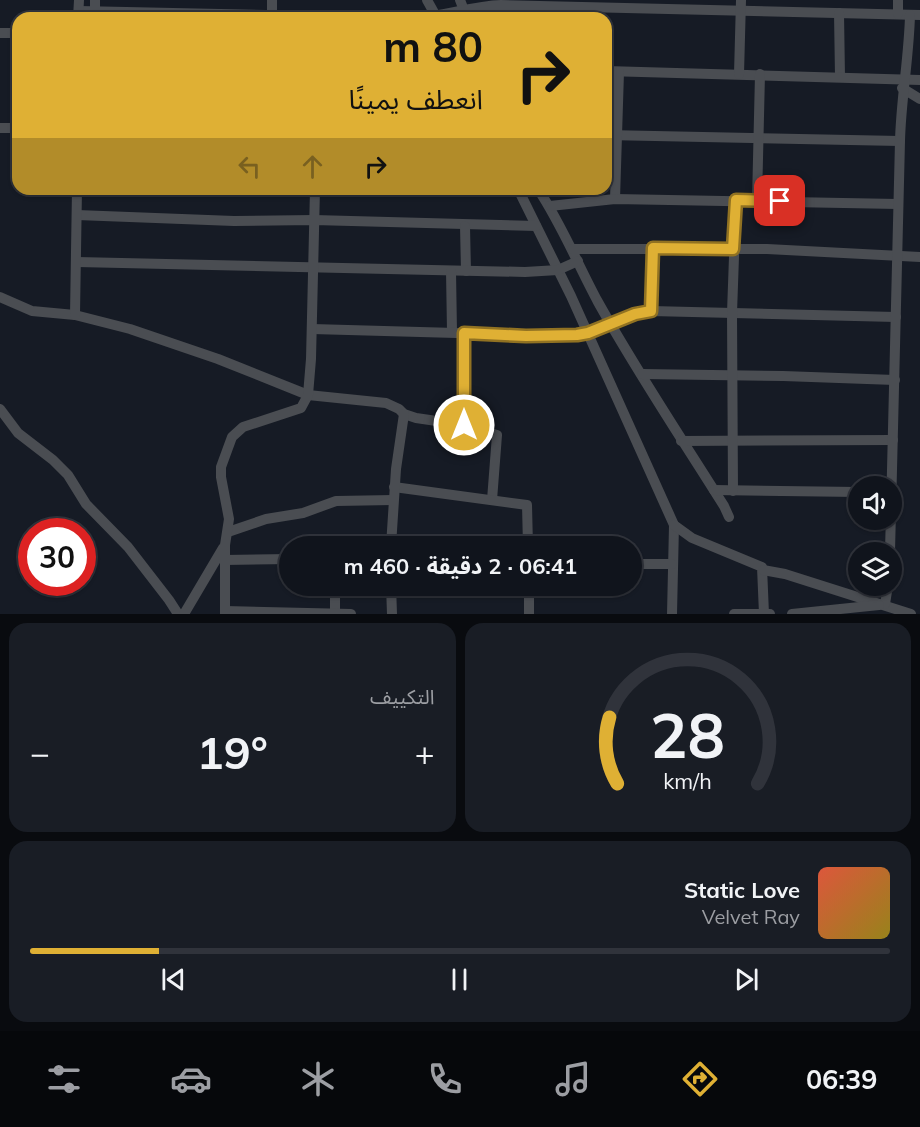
<!DOCTYPE html>
<html lang="ar">
<meta charset="utf-8">
<style>
:root{--surface:#10141c;--page:#191d25;--text:#f1f3f6;--muted:#9c9ea3;--line:#30333b;--accent:#dfb034}
body{margin:0;font-family:Mulish,"Noto Sans Arabic",sans-serif;background:var(--page);color:var(--text);direction:rtl;height:100vh;display:flex;flex-direction:column;font-size:22px;white-space:nowrap}
*{box-sizing:border-box;margin:0}
p{font-size:20px;color:var(--muted)}
.icon{flex:none;width:33px;height:33px;fill:none;stroke:currentColor;stroke-width:2;stroke-linecap:round;stroke-linejoin:round}
.map{position:relative;height:614px;overflow:hidden;direction:ltr}
.side{display:flex;flex-direction:column;gap:9px;padding:9px;background:#090b0f;flex:1}
.side>*{flex:none}
.top-card{position:absolute;left:12px;top:12px;width:600px;height:183px;border-radius:18px;box-shadow:0 2px 4px #0004,0 0 0 2px var(--line);direction:rtl;background:#dfb034;color:#111;overflow:hidden}
.buttons{position:absolute;left:848px;top:476px;display:grid;gap:12px}
.buttons a{display:grid;place-items:center;width:54px;height:54px;border-radius:50%;background:var(--surface);box-shadow:0 2px 4px #0004,0 0 0 2px var(--line);font-size:30px}
.speed{position:absolute;left:18px;top:518px;display:flex;gap:12px;font-size:30px;font-weight:700;text-align:center}
.speed>*{display:grid;place-content:center;width:78px;height:78px;border-radius:50%;background:var(--surface);box-shadow:0 2px 4px #0004,0 0 0 2px var(--line);line-height:1}
.speed .limit{border:9px solid #d22;background:#fff;color:#111}
.pin{position:absolute;display:grid;place-items:center;width:51px;height:51px;color:#fff;margin:-26px;border-radius:12px;box-shadow:0 3px 9px #0006}
.me{position:absolute;width:66px;margin:-33px;rotate:0deg;stroke-linejoin:round;filter:drop-shadow(0 0 4px #0008)}
.turn{display:flex;align-items:center;gap:21px;height:126px;padding:0 30px;font-size:27px}
.turn .icon{width:78px;height:78px;stroke-width:2.5}
.turn b{display:block;font-size:42px;line-height:51px}
.lanes{display:flex;align-items:center;height:57px;padding:0 30px;background:#0003;justify-content:center;gap:30px;direction:ltr}
.lanes .off{opacity:.35}
.big{font-size:45px;font-weight:700;line-height:1.1}
.side .widget{flex:1;display:flex;flex-direction:column;justify-content:center;gap:9px;min-width:0;padding:0 21px;border-radius:18px;background:var(--page)}
.side .dial{align-items:center;gap:0}
.dial svg{height:156px;overflow:visible;fill:none;stroke:var(--line);stroke-width:7;stroke-linecap:round;text-anchor:middle}
.dial text{fill:var(--text);stroke:none}
.song{display:flex;align-items:center;gap:18px}
.cover{width:72px;height:72px;border-radius:9px;background:linear-gradient(135deg,hsl(10 70% 55%),hsl(50 70% 35%))}
.played{height:6px;border-radius:3px;background:linear-gradient(90deg,var(--accent) 15%,var(--line) 15%)}
.keys{display:flex;justify-content:space-around;direction:ltr}
.heat{display:flex;justify-content:space-between;align-items:center;font-size:33px;direction:ltr}
.side .tiles{flex:1;display:grid;gap:9px;grid-template-columns:1fr 1fr}
.widget:last-child{grid-column:span 2}
.trip{position:absolute;left:279px;top:536px;width:363px;height:60px;border-radius:30px;background:var(--surface);box-shadow:0 2px 4px #0004,0 0 0 2px var(--line);font-weight:700;line-height:60px;text-align:center;direction:rtl}
.tab-bar{display:flex;height:96px;justify-content:space-around;align-items:center;background:#06080b;color:var(--muted)}
.tab-bar .icon{width:42px;height:42px}
.tab-bar .on{color:var(--accent)}
.tab-bar b{font-size:27px;color:var(--text)}
.map>svg:first-child{display:block}
.lines{fill:none;stroke-linecap:round;stroke-linejoin:round}
.minor{stroke:#4a4d52;stroke-width:10}
.route-casing{stroke:#917222;stroke-width:15}
.route{stroke:#dfb034;stroke-width:10}
</style>
<div class="map">
<svg width="920" height="614" viewBox="0 0 920 614">
<rect width="100%" height="100%" fill="#161b25"/>
<g class="lines">
<g class="minor">
<path d="M 427,0 L 437,18"/>
<path d="M 460,0 L 467,18"/>
<path d="M 79,11 L 416,18 C 445,16 472,6 501,5 L 920,15"/>
<path d="M 839,13 L 840,77"/>
<path d="M 272,14 L 272,0"/>
<path d="M 898,14 L 898,0"/>
<path d="M 78,18 L 79,0"/>
<path d="M 95,18 L 95,0"/>
<path d="M 0,33 L 18,33"/>
<path d="M 606,71 L 920,80"/>
<path d="M 739,74 L 741,0"/>
<path d="M 902,88 L 920,99"/>
<path d="M 0,128 L 18,128"/>
<path d="M 606,135 L 900,141"/>
<path d="M 518,189 L 571,296 L 674,525 L 672,614"/>
<path d="M 538,189 C 562,225 578,265 598,302 C 637,372 682,439 724,506 L 729,517"/>
<path d="M 615,199 L 619,72"/>
<path d="M 757,201 L 760,74"/>
<path d="M 550,206 L 615,199 L 898,204"/>
<path d="M 77,215 L 234,221 L 314,220 L 536,226"/>
<path d="M 465,226 L 466,271"/>
<path d="M 572,249 L 767,249 L 920,257"/>
<path d="M 77,262 L 525,272 L 558,270 L 578,261"/>
<path d="M 451,271 L 452,332"/>
<path d="M 0,297 L 32,311 L 75,315 L 130,329 L 218,359 L 308,395 L 386,403 L 399,409 L 404,414 L 416,418 L 464,425 L 497,435 L 492,500"/>
<path d="M 651,311 L 653,248"/>
<path d="M 75,315 L 77,189"/>
<path d="M 312,329 L 567,336 L 587,333 L 610,323 L 651,311 L 896,317"/>
<path d="M 642,374 L 783,376 L 895,380"/>
<path d="M 0,409 L 18,433 L 53,460 L 68,475 L 86,504 L 128,547 L 169,600 L 178,614"/>
<path d="M 464,425 L 464,333"/>
<path d="M 681,441 L 893,440"/>
<path d="M 394,487 L 527,505 L 528,546"/>
<path d="M 714,490 L 858,492"/>
<path d="M 733,491 L 732,313 L 736,200"/>
<path d="M 674,525 L 692,538 L 762,567 L 764,614"/>
<path d="M 228,532 L 266,519 L 303,513 L 336,501 L 393,500"/>
<path d="M 391,546 L 396,469 L 404,414"/>
<path d="M 890,552 L 900,141 C 901,99 909,57 910,15"/>
<path d="M 224,560 L 290,559"/>
<path d="M 632,564 L 672,564"/>
<path d="M 763,570 L 785,574 L 911,614"/>
<path d="M 335,585 L 335,614"/>
<path d="M 391,585 L 392,614"/>
<path d="M 529,585 L 529,614"/>
<path d="M 885,604 L 888,585"/>
<path d="M 225,611 L 351,614"/>
<path d="M 184,614 L 223,548"/>
<path d="M 225,614 L 225,545 L 229,519 L 221,477 L 221,467 L 232,437 L 243,427 L 301,408 L 308,395 L 311,359 L 315,189"/>
<path d="M 734,614 L 770,614"/>
<path d="M 792,614 L 879,605"/>
</g>
</g>
<g class="lines">
<g class="route-casing">
<path id="route" d="M 464,425 L 464,333 L 526,336 L 577,335 L 588,333 L 635,314 L 651,311 L 653,248 L 733,249 L 736,200 L 780,201"/>
</g>
<use href="#route" class="route"/>
</g>
</svg>
<div class="buttons">
<a><svg class="icon" aria-label="sound" viewBox="0 0 24 24"><path d="M4 9h4l5-4v14l-5-4H4zM17 9q2 3 0 6"/></svg></a>
<a><svg class="icon" aria-label="layers" viewBox="0 0 24 24"><path d="M12 4l9 5-9 5-9-5zM3 14l9 5 9-5"/></svg></a>
</div>
<div class="speed"><div class="limit">30</div></div>
<div class="pin" style="left:780px;top:201px;background:#d93025"><svg class="icon" aria-label="arrive" viewBox="0 0 24 24"><path d="M6 21V4h12l-3 4 3 4H6"/></svg></div>
<svg class="me" style="left:464px;top:425px" viewBox="-20 -20 40 40"><circle r="17" fill="#dfb034" stroke="#fff" stroke-width="3"/><path d="M0-11L8 9 0 5-8 9z" fill="#fff"/></svg>
<div class="trip">06:41 · 2 دقيقة · 460 m</div>
<div class="top-card">
<div class="turn"><svg class="icon" aria-label="right" viewBox="0 0 24 24"><path d="M7 20v-9h11M14 6l5 5-5 5"/></svg><div><b>80 m</b>انعطف يمينًا</div></div>
<div class="lanes"><svg class="icon off" aria-label="left" viewBox="0 0 24 24"><path d="M17 20v-9H6M10 6l-5 5 5 5"/></svg><svg class="icon off" aria-label="ahead" viewBox="0 0 24 24"><path d="M12 20V5M6 11l6-6 6 6"/></svg><svg class="icon" aria-label="right" viewBox="0 0 24 24"><path d="M7 20v-9h11M14 6l5 5-5 5"/></svg></div>
</div>
</div>
<section class="side">
<div class="tiles">
<div class="widget dial"><svg viewBox="0 0 100 80">
<path d="M14 69A42 42 0 1 1 86 69"/>
<path d="M14 69A42 42 0 0 1 10 35" stroke="#dfb034"/>
<text x="50" y="56" font-size="32" font-weight="700">28</text>
<text x="50" y="72" font-size="11">km/h</text>
</svg></div>
<div class="widget"><p>التكييف</p>
<div class="heat"><a>−</a><b class="big">19°</b><a>+</a></div>
</div>
<div class="widget">
<div class="song"><i class="cover"></i><div><b>Static Love</b><p>Velvet Ray</p></div></div>
<div class="played"></div>
<div class="keys"><svg class="icon" aria-label="previous" viewBox="0 0 24 24"><path d="M18 5L8 12l10 7zM5 5v14"/></svg><svg class="icon" aria-label="pause" viewBox="0 0 24 24"><path d="M8 5v14M16 5v14"/></svg><svg class="icon" aria-label="next" viewBox="0 0 24 24"><path d="M6 5l10 7-10 7zM19 5v14"/></svg></div>
</div>
</div>
</section>
<nav class="tab-bar">
<b>06:39</b>
<svg class="icon on" aria-label="directions" viewBox="0 0 24 24"><path d="M12 3l9 9-9 9-9-9zM9 14v-3h6M13 9l2 2-2 2"/></svg>
<svg class="icon" aria-label="music" viewBox="0 0 24 24"><path d="M9 18V5l10-2v13"/><circle cx="6" cy="18" r="3"/><circle cx="16" cy="16" r="3"/></svg>
<svg class="icon" aria-label="phone" viewBox="0 0 24 24"><path d="M5 4h4l2 5-3 2q2 4 5 5l2-3 5 2v4C11 20 4 13 5 4z"/></svg>
<svg class="icon" aria-label="climate" viewBox="0 0 24 24"><path d="M12 3v18M4 7l16 10M4 17L20 7"/></svg>
<svg class="icon" aria-label="car" viewBox="0 0 24 24"><path d="M5 17H2v-5l4-1 3-4h7l3 4 3 1v5h-3M9 17h6M6 11h13"/><circle cx="7" cy="17" r="2"/><circle cx="17" cy="17" r="2"/></svg>
<svg class="icon" aria-label="filters" viewBox="0 0 24 24"><path d="M4 7h16M4 17h16"/><circle cx="9" cy="7" r="2"/><circle cx="15" cy="17" r="2"/></svg>
</nav>
